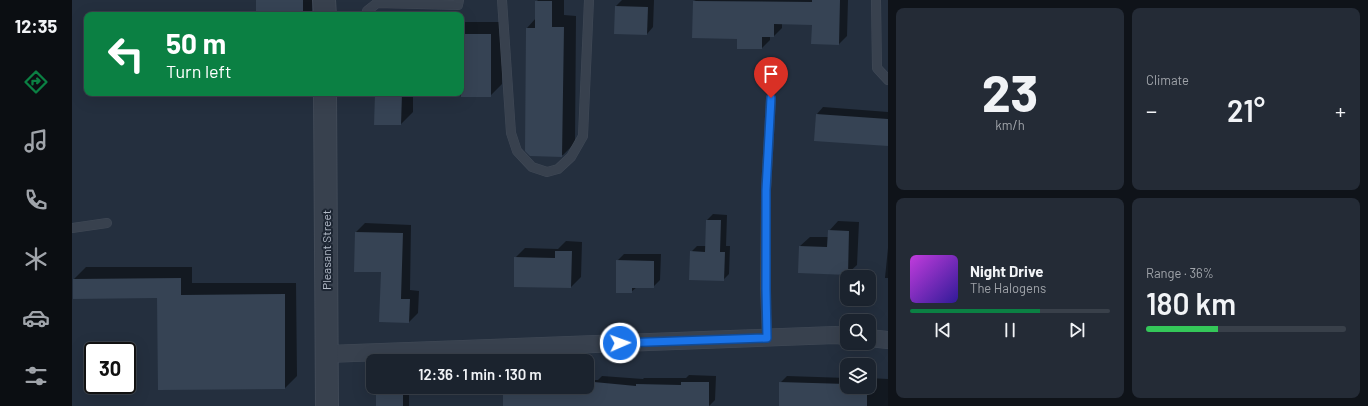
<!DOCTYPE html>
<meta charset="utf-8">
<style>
:root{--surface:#1b232e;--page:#242b36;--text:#f1f3f6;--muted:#a0a4aa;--line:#39404a;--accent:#0b8043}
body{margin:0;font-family:Barlow,sans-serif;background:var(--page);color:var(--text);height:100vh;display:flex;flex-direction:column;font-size:15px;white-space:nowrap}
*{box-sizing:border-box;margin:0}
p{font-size:13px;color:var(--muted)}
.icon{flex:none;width:22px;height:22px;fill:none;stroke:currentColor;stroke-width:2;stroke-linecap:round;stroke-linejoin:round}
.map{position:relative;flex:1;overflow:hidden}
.details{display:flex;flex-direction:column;gap:8px;padding:8px;background:#0f1319;width:480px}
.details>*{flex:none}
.guide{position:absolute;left:12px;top:12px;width:380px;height:84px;border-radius:8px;box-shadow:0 4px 16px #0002,0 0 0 1px var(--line);background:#0b8043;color:#fff;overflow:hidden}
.fabs{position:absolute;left:768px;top:270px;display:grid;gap:8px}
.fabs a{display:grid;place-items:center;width:36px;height:36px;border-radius:8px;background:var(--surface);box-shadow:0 4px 16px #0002,0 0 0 1px var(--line);font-size:20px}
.speed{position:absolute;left:12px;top:342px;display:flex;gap:8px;font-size:20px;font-weight:700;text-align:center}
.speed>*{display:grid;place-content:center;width:52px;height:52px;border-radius:50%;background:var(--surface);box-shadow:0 4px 16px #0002,0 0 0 1px var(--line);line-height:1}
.speed .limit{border:2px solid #111;border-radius:6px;background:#fff;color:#111}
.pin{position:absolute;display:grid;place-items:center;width:34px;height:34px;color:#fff;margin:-41px -17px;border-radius:50% 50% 50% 0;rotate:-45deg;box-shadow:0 0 4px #0007}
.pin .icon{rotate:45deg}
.me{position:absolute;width:44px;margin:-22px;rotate:88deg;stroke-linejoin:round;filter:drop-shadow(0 0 3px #0008)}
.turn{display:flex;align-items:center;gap:14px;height:84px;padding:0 16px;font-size:18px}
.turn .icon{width:52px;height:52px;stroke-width:2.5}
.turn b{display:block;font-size:28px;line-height:34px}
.big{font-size:30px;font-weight:600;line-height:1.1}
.details .tile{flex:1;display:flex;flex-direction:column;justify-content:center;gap:6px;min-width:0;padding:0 14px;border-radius:8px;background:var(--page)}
.details .dial{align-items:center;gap:0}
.dial b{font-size:52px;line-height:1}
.song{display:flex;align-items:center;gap:12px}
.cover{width:48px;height:48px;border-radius:6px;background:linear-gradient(135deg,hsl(290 70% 55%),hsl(250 70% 35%))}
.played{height:4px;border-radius:2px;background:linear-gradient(90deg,var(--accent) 65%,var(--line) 65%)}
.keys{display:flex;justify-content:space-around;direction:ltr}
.heat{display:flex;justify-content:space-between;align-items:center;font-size:22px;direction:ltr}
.charge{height:6px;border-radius:3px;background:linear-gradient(90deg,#34c759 36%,var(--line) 0)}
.details .tiles{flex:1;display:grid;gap:8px;grid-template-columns:repeat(2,1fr)}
.trip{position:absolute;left:294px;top:354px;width:228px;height:40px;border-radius:8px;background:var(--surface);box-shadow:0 4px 16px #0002,0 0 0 1px var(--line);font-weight:600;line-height:40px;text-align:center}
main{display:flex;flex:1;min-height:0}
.dock{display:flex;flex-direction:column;width:72px;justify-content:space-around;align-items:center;background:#0b0e12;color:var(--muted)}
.dock .icon{width:28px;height:28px}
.dock .current{color:var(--accent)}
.dock b{font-size:18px;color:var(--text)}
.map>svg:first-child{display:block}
.shadow{fill:#0007}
.building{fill:#364354}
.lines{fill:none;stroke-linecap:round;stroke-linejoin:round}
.service-casing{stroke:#414a57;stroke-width:10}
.minor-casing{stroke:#414a57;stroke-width:18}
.tertiary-casing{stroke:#414a57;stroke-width:24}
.service{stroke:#38414e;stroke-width:9}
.minor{stroke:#38414e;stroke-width:17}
.tertiary{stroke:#38414e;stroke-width:22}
.route-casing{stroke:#114b97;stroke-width:10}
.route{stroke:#1a73e8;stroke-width:7}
.labels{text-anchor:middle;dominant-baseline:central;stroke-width:4;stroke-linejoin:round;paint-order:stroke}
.street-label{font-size:12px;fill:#b4bcc9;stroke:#1d2633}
</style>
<main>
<nav class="dock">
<b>12:35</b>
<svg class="icon current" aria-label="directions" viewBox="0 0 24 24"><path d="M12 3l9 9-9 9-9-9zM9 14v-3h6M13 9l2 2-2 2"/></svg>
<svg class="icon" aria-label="music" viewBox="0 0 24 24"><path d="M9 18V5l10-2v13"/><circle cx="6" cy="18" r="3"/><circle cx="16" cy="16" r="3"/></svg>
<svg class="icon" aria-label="phone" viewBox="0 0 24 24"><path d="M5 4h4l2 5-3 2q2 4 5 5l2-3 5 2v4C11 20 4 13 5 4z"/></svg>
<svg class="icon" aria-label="climate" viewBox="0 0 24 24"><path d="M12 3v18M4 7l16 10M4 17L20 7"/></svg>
<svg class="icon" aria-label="car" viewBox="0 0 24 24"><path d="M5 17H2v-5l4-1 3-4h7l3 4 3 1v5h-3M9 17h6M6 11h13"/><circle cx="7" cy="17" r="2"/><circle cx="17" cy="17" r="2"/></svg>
<svg class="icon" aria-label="filters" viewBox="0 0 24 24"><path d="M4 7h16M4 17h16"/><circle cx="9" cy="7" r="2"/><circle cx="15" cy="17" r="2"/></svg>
</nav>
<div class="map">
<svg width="816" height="406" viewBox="0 0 816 406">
<rect width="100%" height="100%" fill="#242f3e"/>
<g class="shadow">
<rect x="185" y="0" width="55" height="15"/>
<path d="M 466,0 L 492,0 L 492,15 L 504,16 L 503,143 L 491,155 L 459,155 L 455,28 L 464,18 L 464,2 Z"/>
<path d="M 550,0 L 582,0 L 581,27 L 575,34 L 544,6 Z"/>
<path d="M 624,0 L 776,0 L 775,36 L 767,44 L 741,24 L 710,23 L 710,28 L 702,36 L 698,36 L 698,40 L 690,48 L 666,38 L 622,1 Z"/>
<path d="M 389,22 L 431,22 L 430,84 L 418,96 L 341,96 L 341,112 L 329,124 L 304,93 L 389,93 Z"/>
<path d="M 751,107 L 816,112 L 816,146 L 745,114 Z"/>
<path d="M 641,214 L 655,215 L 654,246 L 658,246 L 657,274 L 651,280 L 619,252 L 625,246 L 634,246 L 635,220 Z"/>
<path d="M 766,221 L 787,222 L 785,265 L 775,274 L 728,246 L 738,237 L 756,237 L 757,231 Z"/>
<path d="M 293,223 L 339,225 L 338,290 L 347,291 L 346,313 L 337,322 L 310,271 L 284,232 Z"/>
<path d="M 494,241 L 510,242 L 509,277 L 499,287 L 443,258 L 453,248 L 486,249 Z"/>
<path d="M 816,248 L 816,278 L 813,278 Z"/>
<path d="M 552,254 L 589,254 L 588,280 L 581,287 L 565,287 L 559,292 L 545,261 Z"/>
<path d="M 14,267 L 120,267 L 120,283 L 224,283 L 225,376 L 213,388 L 86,297 L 2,279 Z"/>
<path d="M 617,375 L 644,376 L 643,400 L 637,406 L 432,406 L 433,387 L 515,387 L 515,380 L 526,380 L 530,376 L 571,379 L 572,378 L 614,378 Z"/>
<path d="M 715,376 L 775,378 L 775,387 L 797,387 L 797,378 L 816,379 L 816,406 L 746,406 L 708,383 Z"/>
<rect x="305" y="387" width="32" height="19"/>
</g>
<g class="building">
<rect x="184" y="0" width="47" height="15"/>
<path d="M 740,0 L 768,0 L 767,45 L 739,44 L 740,25 L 702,24 L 702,37 L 690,37 L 690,49 L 665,49 L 665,39 L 620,38 L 621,1 L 740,2 Z"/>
<path d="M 463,1 L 480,1 L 480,27 L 492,27 L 490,157 L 458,156 L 453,151 L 454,28 L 463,28 Z"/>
<path d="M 543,6 L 576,7 L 575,35 L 542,34 Z"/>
<rect x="389" y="34" width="30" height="63"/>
<path d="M 303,93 L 330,93 L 329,125 L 302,125 Z"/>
<path d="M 744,114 L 816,119 L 816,146 L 742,141 Z"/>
<path d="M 634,220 L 649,220 L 648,252 L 653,252 L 652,281 L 617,280 L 618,251 L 633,252 Z"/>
<path d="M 756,230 L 777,231 L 776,275 L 726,273 L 727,246 L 755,247 Z"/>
<path d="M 283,232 L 331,233 L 329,299 L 338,299 L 337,323 L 307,322 L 309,272 L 282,272 Z"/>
<path d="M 483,251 L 500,251 L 499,288 L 442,287 L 442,257 L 483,258 Z"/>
<path d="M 544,260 L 582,261 L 582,288 L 560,288 L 560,293 L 544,293 Z"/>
<path d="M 109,278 L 109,295 L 213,294 L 213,389 L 86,390 L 85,298 L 1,299 L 1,279 Z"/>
<path d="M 522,382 L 564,386 L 564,384 L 609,385 L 609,382 L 637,382 L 637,406 L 431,406 L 431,387 L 476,388 L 476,387 L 522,387 Z"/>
<path d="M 707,382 L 775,384 L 775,387 L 795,387 L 795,406 L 707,406 Z"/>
<rect x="304" y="387" width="27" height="19"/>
</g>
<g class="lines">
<g class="service-casing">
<g id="service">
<path d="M 430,0 L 439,133 L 445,151 L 460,167 L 475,172 L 486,169 L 499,157 L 511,136 L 517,0"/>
<path d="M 804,0 L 805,68 L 816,80"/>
<path d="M 294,15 L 295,11 L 305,3 L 386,5 L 387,0"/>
<path d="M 0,228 L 35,223"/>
<path d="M 695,338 L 693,289 L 694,190 L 699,98"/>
</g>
</g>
<g class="minor-casing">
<g id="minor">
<path d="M 797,338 L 816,340"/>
<path d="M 255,354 L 763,335 L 775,336"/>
</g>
</g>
<g class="tertiary-casing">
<g id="tertiary">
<path d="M 252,0 L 253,15"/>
<path d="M 253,93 L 255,406"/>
</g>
</g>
<use href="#service" class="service"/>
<use href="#minor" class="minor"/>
<use href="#tertiary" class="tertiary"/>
</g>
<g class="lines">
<g class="route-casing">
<path id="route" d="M 548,343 L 695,338 L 694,289 L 694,190 L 699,98"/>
</g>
<use href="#route" class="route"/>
</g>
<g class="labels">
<g class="street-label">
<text transform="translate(254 250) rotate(-90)">Pleasant Street</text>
</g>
</g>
</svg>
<div class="fabs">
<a><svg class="icon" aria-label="sound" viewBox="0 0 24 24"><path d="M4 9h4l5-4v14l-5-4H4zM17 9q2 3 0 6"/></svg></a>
<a><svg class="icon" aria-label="search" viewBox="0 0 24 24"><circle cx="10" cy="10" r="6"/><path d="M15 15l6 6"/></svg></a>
<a><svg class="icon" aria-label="layers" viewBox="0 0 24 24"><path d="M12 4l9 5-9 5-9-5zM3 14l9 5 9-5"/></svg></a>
</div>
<div class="speed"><div class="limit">30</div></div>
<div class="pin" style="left:699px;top:98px;background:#d93025"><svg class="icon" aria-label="arrive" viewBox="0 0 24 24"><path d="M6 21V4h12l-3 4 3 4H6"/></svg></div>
<svg class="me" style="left:548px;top:343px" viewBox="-20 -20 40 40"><circle r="17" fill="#1a73e8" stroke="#fff" stroke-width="3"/><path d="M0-11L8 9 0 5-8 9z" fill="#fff"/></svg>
<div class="trip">12:36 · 1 min · 130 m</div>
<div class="guide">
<div class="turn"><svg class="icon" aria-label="left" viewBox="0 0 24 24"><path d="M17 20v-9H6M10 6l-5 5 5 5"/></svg><div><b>50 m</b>Turn left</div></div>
</div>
</div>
<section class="details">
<div class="tiles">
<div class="tile dial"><b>23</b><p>km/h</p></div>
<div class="tile"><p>Climate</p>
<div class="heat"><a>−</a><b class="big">21°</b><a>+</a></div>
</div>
<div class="tile">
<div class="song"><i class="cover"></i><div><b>Night Drive</b><p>The Halogens</p></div></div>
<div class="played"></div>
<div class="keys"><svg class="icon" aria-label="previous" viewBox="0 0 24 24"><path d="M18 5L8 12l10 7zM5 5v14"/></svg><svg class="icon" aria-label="pause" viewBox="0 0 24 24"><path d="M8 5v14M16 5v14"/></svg><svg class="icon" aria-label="next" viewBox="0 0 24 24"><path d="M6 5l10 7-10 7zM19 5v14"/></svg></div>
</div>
<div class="tile"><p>Range · 36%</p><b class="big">180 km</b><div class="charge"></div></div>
</div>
</section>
</main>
